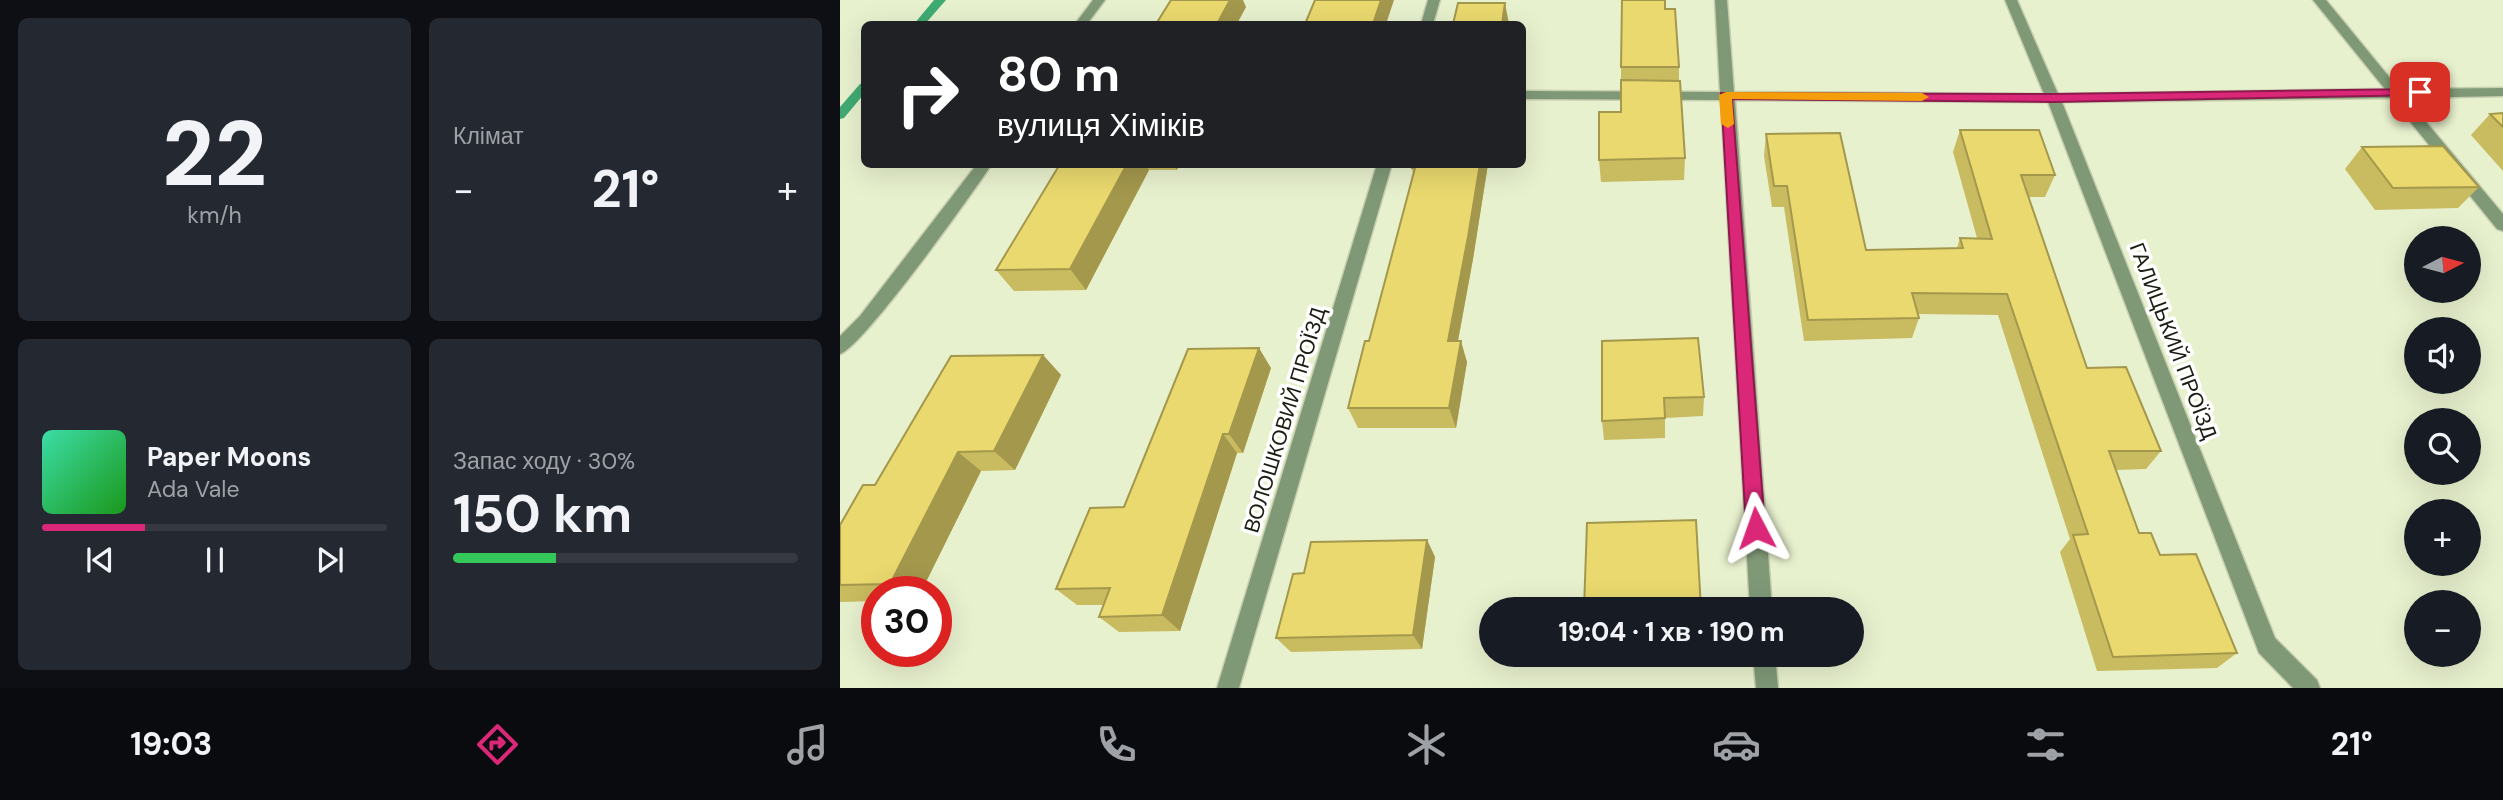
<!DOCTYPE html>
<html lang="uk">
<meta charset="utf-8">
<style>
:root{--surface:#171b24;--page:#242831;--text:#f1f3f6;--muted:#9ea1a6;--line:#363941;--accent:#db2777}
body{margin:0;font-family:"DM Sans",sans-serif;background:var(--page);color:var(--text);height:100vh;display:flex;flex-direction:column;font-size:26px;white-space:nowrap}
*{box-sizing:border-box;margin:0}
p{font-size:23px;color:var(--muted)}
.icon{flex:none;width:38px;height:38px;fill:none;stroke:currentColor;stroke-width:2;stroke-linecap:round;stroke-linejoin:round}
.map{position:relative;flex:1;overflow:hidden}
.drawer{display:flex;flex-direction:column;gap:18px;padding:18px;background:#0d0f14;width:840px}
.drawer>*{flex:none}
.top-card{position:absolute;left:21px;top:21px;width:665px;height:147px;border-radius:10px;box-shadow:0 7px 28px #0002;background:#202124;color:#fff;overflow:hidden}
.needle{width:46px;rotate:84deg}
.tools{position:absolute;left:1564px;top:226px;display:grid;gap:14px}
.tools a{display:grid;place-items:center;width:77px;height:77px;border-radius:50%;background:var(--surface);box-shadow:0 7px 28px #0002;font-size:35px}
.speed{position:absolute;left:21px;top:576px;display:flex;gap:14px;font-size:35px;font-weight:700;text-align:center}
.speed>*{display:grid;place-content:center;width:91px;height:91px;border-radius:50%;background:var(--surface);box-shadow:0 7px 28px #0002;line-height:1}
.speed .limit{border:10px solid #d22;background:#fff;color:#111}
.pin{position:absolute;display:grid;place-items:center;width:60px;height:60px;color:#fff;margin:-30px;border-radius:14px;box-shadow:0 4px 10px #0006}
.me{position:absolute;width:77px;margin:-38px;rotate:356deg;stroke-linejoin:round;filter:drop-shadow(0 0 5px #0008)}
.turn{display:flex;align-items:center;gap:24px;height:147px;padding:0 21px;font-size:32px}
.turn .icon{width:91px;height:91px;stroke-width:2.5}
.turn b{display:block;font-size:49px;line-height:60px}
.big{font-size:52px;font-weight:700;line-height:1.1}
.drawer .tile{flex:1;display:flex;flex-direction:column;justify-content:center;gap:10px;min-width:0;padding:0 24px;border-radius:10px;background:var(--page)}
.drawer .dial{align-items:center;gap:0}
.dial b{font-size:91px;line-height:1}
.song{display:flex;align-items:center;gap:21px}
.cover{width:84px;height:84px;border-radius:10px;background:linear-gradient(135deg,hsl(160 70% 55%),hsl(120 70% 35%))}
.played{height:7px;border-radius:4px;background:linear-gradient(90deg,var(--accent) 30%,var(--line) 30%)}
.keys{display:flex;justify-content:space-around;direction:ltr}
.heat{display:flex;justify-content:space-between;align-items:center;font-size:38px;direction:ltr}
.charge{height:10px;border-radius:5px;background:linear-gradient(90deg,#34c759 30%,var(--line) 0)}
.drawer .tiles{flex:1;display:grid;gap:18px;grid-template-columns:repeat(2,1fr)}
.trip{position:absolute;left:639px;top:597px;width:385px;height:70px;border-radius:35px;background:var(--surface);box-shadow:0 7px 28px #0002;font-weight:700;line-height:70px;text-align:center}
.dock{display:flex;height:112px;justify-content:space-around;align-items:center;background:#090b0e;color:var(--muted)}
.dock .icon{width:49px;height:49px}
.dock .current{color:var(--accent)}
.dock b{font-size:32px;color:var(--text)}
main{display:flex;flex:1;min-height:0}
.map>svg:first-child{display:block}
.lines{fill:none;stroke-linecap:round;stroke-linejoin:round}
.stream{fill:#40aa73;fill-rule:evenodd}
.minor-casing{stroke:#c7cfb0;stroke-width:3}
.minor{fill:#7f9977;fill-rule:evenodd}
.wall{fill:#c9bb5f}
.shaded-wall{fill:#a4984d}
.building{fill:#ead96e;stroke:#a4984d;stroke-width:2}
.route{fill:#db2777;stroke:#8e194d;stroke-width:2}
.slow{fill:#f59e0b}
.labels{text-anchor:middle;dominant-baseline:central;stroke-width:7;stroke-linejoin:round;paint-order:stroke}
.street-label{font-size:21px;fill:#1b1e12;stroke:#fff}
</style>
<main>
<section class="drawer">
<div class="tiles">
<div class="tile dial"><b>22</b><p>km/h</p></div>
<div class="tile"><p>Клімат</p>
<div class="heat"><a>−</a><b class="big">21°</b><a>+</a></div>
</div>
<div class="tile">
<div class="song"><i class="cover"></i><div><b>Paper Moons</b><p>Ada Vale</p></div></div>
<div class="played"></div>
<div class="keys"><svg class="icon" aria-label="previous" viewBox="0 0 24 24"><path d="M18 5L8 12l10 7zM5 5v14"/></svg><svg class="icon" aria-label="pause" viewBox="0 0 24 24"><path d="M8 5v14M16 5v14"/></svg><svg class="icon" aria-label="next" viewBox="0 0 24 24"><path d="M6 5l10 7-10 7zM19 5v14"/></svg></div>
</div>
<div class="tile"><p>Запас ходу · 30%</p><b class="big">150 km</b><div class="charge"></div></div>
</div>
</section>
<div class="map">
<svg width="1663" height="688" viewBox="0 0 1663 688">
<rect width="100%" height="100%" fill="#e8f1ce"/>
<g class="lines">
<g class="stream">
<path d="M 94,0 L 106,0 L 85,24 L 74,24 Z"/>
<path d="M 24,83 L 24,94 L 4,118 L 0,119 L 0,107 L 20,84 Z"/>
</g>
<g class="minor-casing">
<g id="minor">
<path d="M 253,0 L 265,0 L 247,24 L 235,24 Z"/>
<path d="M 588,0 L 600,0 L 593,24 L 581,24 Z"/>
<path d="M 875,0 L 887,0 L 894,92 L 1204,94 L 1165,0 L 1177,0 L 1218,94 L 1545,89 L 1473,0 L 1486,0 L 1559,89 L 1663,88 L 1663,96 L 1566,98 L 1663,214 L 1663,231 L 1657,229 L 1551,98 L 1222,102 L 1435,638 L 1477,680 L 1480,688 L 1453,688 L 1419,653 L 1208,102 L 895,100 L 932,609 L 910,609 L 881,100 L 682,99 L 682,91 L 880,92 Z"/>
<path d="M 137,164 L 152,164 C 132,194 24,346 0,354 L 0,336 L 20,316 Z"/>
<path d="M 537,164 L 552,164 L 399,688 L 377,688 Z"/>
<path d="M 913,654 L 935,654 L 938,688 L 916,688 Z"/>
</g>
</g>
<use href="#minor" class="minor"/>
</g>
<g class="wall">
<path d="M 825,9 L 839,67 L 839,81 L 845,158 L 844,180 L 761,182 L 759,160 L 781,112 L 781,67 Z"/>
<path d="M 1663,113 L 1663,171 L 1631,135 L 1650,114 Z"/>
<path d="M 1120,130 L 1215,175 L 1205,197 L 1189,197 L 1247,368 L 1321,451 L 1306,469 L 1276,470 L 1299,533 L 1320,555 L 1397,653 L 1377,668 L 1257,671 L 1220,552 L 1230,539 L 1158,315 L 1078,314 L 1079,318 L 1072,338 L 964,341 L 944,207 L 932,207 L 924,156 L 926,134 L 1026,250 L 1117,248 L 1120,238 L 1137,238 L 1113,152 Z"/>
<path d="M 1522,147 L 1639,187 L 1618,208 L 1535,210 L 1505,169 Z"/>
<path d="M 220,164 L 339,164 L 337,170 L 309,170 L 246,290 L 174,291 L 156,270 Z"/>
<path d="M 572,164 L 648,164 L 633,259 L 618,341 L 627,362 L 616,428 L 518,428 L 508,408 L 529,341 L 573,174 L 572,168 Z"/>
<path d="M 762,341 L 864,397 L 863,416 L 825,418 L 825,438 L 764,440 L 762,421 Z"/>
<path d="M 203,355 L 221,375 L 175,470 L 141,471 L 81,592 L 37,592 L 37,601 L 0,602 L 0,525 L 35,485 Z"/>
<path d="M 431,368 L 403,453 L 397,453 L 340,631 L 279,632 L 259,617 L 264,605 L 237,605 L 216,589 L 284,507 Z"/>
<path d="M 587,540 L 595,557 L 582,649 L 451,652 L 436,638 L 464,573 Z"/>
</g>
<g class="shaded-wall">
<path d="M 390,0 L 403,0 L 406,7 L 397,24 L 377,24 Z"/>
<path d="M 541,0 L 554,0 L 546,24 L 533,24 Z"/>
<path d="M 665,3 L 669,24 L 662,24 Z"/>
<path d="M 287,164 L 305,164 L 309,170 L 246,290 L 230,269 Z"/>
<path d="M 333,164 L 339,164 L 337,170 Z"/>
<path d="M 640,164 L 648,164 L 633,259 L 614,362 L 608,341 Z"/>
<path d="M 621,341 L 627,362 L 616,428 L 609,408 Z"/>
<path d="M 419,348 L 431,368 L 403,453 L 389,434 Z"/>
<path d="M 203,355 L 221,375 L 175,470 L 154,451 Z"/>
<path d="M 383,434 L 397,453 L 340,631 L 322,615 Z"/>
<path d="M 118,452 L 141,471 L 81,592 L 63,592 L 50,584 Z"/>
<path d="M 587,540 L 595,557 L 582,649 L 573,635 Z"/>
</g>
<g class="building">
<path d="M 331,0 L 390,0 L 377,24 L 316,24 Z"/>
<path d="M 475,0 L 541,0 L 533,24 L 465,24 Z"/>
<path d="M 782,0 L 825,0 L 825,9 L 835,9 L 839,67 L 781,67 Z"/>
<path d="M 618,3 L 665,3 L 662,24 L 613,24 Z"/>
<path d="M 781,80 L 840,81 L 845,158 L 759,160 L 759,112 L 781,112 Z"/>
<path d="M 1663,113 L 1663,127 L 1650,114 Z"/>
<path d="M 1120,130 L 1199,130 L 1215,175 L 1181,175 L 1247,368 L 1286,367 L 1321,451 L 1269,451 L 1299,533 L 1311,533 L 1320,555 L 1356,554 L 1397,653 L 1273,657 L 1233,535 L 1248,534 L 1167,294 L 1072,293 L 1079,318 L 968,320 L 947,186 L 934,186 L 926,134 L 1000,133 L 1026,250 L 1123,248 L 1120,238 L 1152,239 Z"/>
<path d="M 1603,146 L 1639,187 L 1553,188 L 1522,147 Z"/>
<path d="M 220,164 L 287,164 L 230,269 L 156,270 Z"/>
<path d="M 572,164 L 640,164 L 628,237 L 608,341 L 621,341 L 609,408 L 508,408 L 525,341 L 529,341 L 575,168 L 572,168 Z"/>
<path d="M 858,338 L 864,397 L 824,398 L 825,418 L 762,421 L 762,341 Z"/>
<path d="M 419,348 L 389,434 L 383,434 L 322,615 L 259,617 L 270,588 L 216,589 L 250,508 L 284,507 L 348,349 Z"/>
<path d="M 203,355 L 154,451 L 118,452 L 50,584 L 0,585 L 0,525 L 23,485 L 35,485 L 111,356 Z"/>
<path d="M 856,520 L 861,609 L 744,609 L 747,523 Z"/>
<path d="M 587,540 L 573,635 L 436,638 L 453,574 L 464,573 L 471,542 Z"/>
</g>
<path class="route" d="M 1580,89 L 1586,92 L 1585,95 L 1213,102 L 892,99 L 925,528 L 922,534 L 916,536 L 909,534 L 906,528 L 881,93 L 1213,94 Z"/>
<path class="slow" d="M 886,92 L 1082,93 L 1089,97 L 1082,101 L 892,99 L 894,124 L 888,128 L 881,124 L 879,95 Z"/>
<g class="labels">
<g class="street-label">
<text transform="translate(1333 341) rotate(69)">ГАЛИЦЬКИЙ ПРОЇЗД</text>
<text transform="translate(445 420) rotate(-73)">ВОЛОШКОВИЙ ПРОЇЗД</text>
</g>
</g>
</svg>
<div class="tools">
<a><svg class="needle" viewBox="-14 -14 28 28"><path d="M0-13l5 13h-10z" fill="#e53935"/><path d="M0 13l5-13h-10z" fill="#9ea1a6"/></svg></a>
<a><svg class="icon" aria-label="sound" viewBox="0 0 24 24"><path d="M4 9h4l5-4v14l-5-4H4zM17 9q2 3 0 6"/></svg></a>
<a><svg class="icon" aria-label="search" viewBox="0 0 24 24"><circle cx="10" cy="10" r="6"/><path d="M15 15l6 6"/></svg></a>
<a>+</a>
<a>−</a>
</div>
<div class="speed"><div class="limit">30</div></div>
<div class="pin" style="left:1580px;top:92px;background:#d93025"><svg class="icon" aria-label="arrive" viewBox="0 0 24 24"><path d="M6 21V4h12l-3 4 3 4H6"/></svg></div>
<svg class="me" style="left:916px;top:528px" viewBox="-20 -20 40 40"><path d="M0-17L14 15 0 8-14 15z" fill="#db2777" stroke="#fff" stroke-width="4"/></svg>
<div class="trip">19:04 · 1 хв · 190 m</div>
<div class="top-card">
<div class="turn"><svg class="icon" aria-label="right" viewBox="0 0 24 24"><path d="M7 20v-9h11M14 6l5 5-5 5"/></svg><div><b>80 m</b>вулиця Хіміків</div></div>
</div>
</div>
</main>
<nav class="dock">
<b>19:03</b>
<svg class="icon current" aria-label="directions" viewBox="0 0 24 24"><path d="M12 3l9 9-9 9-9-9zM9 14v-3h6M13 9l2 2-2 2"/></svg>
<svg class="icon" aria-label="music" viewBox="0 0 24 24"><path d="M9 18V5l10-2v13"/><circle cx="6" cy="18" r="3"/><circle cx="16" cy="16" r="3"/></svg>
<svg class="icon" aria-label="phone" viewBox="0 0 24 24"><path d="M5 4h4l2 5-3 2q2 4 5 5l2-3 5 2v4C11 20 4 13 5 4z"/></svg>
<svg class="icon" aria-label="climate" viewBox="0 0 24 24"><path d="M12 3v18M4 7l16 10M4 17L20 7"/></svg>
<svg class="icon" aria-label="car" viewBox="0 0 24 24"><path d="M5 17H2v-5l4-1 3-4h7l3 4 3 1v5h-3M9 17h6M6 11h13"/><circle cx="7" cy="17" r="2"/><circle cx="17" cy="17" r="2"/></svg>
<svg class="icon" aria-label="filters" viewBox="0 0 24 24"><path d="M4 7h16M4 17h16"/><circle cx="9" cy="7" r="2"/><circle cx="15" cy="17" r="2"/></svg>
<b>21°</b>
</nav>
